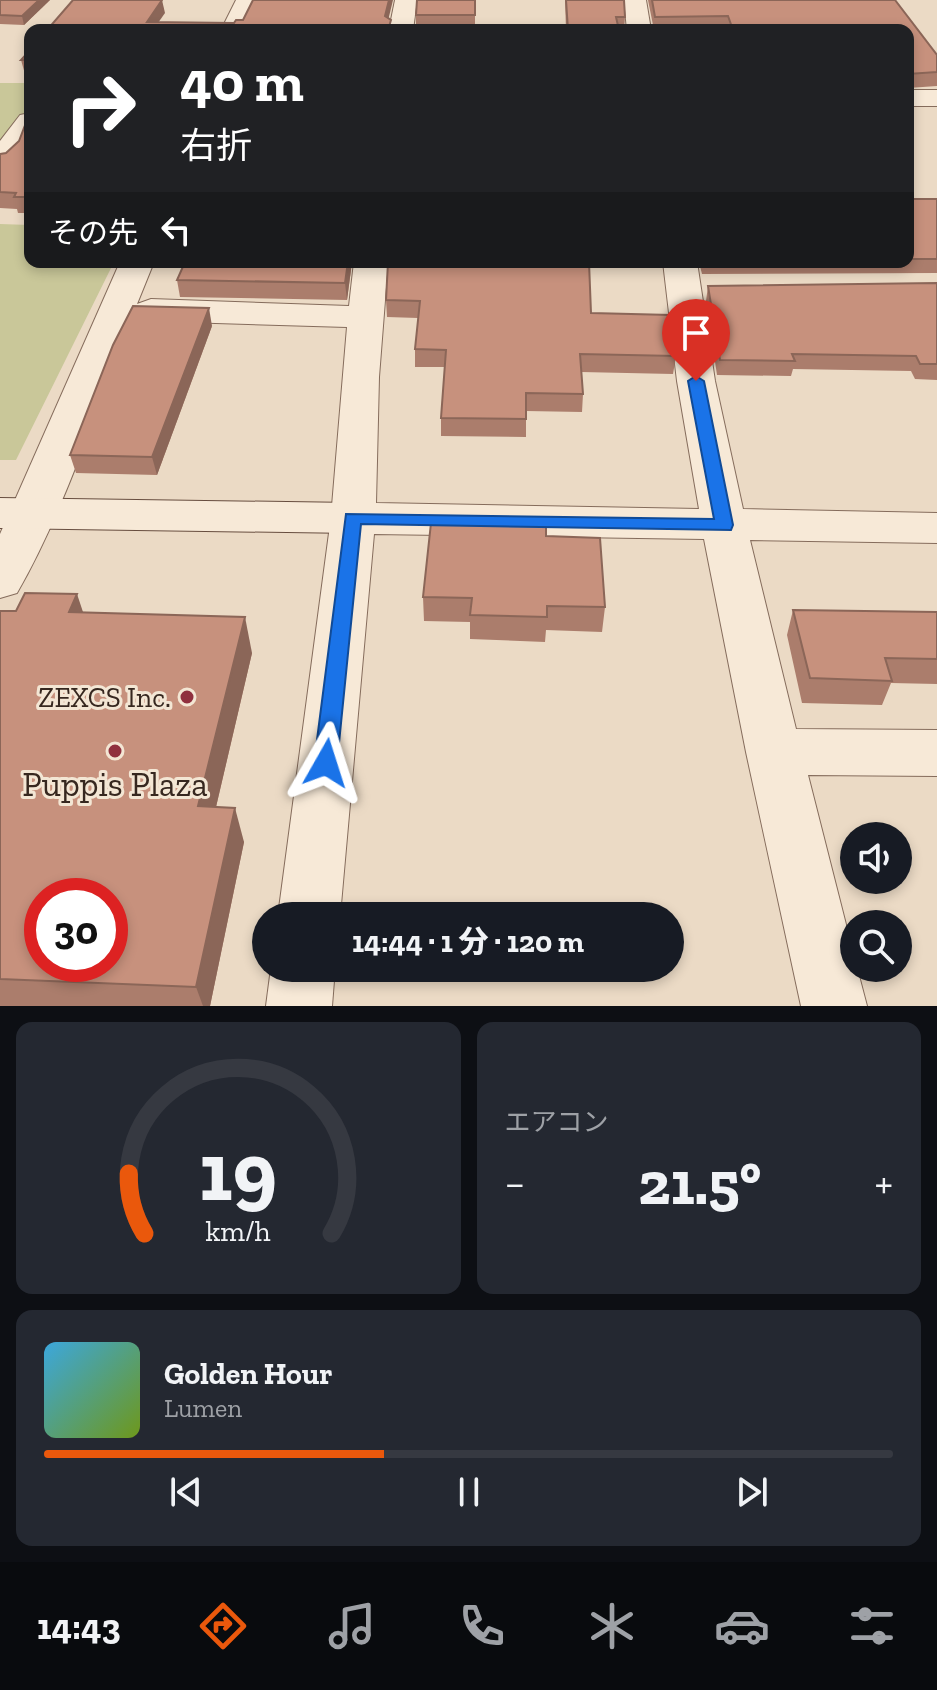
<!DOCTYPE html>
<html lang="ja">
<meta charset="utf-8">
<style>
:root{--surface:#171b24;--page:#242831;--text:#f1f3f6;--muted:#9ea1a6;--line:#363941;--accent:#ea580c}
body{margin:0;font-family:"Zilla Slab","Noto Sans JP",serif;background:var(--page);color:var(--text);height:100vh;display:flex;flex-direction:column;font-size:30px;white-space:nowrap}
*{box-sizing:border-box;margin:0}
p{font-size:26px;color:var(--muted)}
.icon{flex:none;width:44px;height:44px;fill:none;stroke:currentColor;stroke-width:2;stroke-linecap:round;stroke-linejoin:round}
.map{position:relative;height:1006px;overflow:hidden}
.panel{display:flex;flex-direction:column;gap:16px;padding:16px;background:#0d0f14;flex:1}
.panel>*{flex:none}
.guide{position:absolute;left:24px;top:24px;width:890px;height:244px;border-radius:16px;box-shadow:0 4px 12px #0003;background:#202124;color:#fff;overflow:hidden}
.buttons{position:absolute;left:840px;top:822px;display:grid;gap:16px}
.buttons a{display:grid;place-items:center;width:72px;height:72px;border-radius:50%;background:var(--surface);box-shadow:0 4px 12px #0003;font-size:40px}
.speed{position:absolute;left:24px;top:878px;display:flex;gap:16px;font-size:40px;font-weight:700;text-align:center}
.speed>*{display:grid;place-content:center;width:104px;height:104px;border-radius:50%;background:var(--surface);box-shadow:0 4px 12px #0003;line-height:1}
.speed .limit{border:12px solid #d22;background:#fff;color:#111}
.pin{position:absolute;display:grid;place-items:center;width:68px;height:68px;color:#fff;margin:-82px -34px;border-radius:50% 50% 50% 0;rotate:-45deg;box-shadow:0 0 8px #0007}
.pin .icon{rotate:45deg}
.me{position:absolute;width:88px;margin:-44px;rotate:6deg;stroke-linejoin:round;filter:drop-shadow(0 0 6px #0008)}
.turn{display:flex;align-items:center;gap:28px;height:168px;padding:0 24px;font-size:36px}
.turn .icon{width:104px;height:104px;stroke-width:2.5}
.turn b{display:block;font-size:56px;line-height:68px}
.then{display:flex;align-items:center;height:76px;padding:0 24px;background:#0003;gap:16px;font-size:30px}
.big{font-size:60px;font-weight:800;line-height:1.1}
.panel .card{flex:1;display:flex;flex-direction:column;justify-content:center;gap:12px;min-width:0;padding:0 28px;border-radius:16px;background:var(--page)}
.panel .dial{align-items:center;gap:0}
.dial svg{height:208px;overflow:visible;fill:none;stroke:var(--line);stroke-width:7;stroke-linecap:round;text-anchor:middle}
.dial text{fill:var(--text);stroke:none}
.song{display:flex;align-items:center;gap:24px}
.cover{width:96px;height:96px;border-radius:12px;background:linear-gradient(135deg,hsl(200 70% 55%),hsl(80 70% 35%))}
.played{height:8px;border-radius:4px;background:linear-gradient(90deg,var(--accent) 40%,var(--line) 40%)}
.keys{display:flex;justify-content:space-around;direction:ltr}
.heat{display:flex;justify-content:space-between;align-items:center;font-size:44px;direction:ltr}
.panel .tiles{flex:1;display:grid;gap:16px;grid-template-columns:1fr 1fr}
.card:last-child{grid-column:span 2}
.trip{position:absolute;left:252px;top:902px;width:432px;height:80px;border-radius:40px;background:var(--surface);box-shadow:0 4px 12px #0003;font-weight:800;line-height:80px;text-align:center}
.menu{display:flex;height:128px;justify-content:space-around;align-items:center;background:#090b0e;color:var(--muted)}
.menu .icon{width:56px;height:56px}
.menu .current{color:var(--accent)}
.menu b{font-size:36px;color:var(--text)}
.map>svg:first-child{display:block}
.green{fill:#c9c799}
.lines{fill:none;stroke-linecap:round;stroke-linejoin:round}
.street-casing{stroke:#856c5c;stroke-width:2}
.secondary-casing{stroke:#674d3f;stroke-width:2}
.street{fill:#f7e9d7;fill-rule:evenodd}
.secondary{fill:#f7e9d7;fill-rule:evenodd}
.wall{fill:#ab7d6c}
.shaded-wall{fill:#8b6658}
.building{fill:#c7917d;stroke:#8b6658;stroke-width:2;fill-rule:evenodd}
.route{fill:#1a73e8;stroke:#114b97;stroke-width:2}
.poi-dot{fill:#90303e;stroke:#f3e6d4;stroke-width:3}
.labels{text-anchor:middle;dominant-baseline:central;stroke-width:6;stroke-linejoin:round;paint-order:stroke}
.poi-label{font-size:28px;fill:#36271f;stroke:#f3e6d4;text-anchor:end}
.near-poi-label{font-size:34px;fill:#36271f;stroke:#f3e6d4}
</style>
<div class="map">
<svg width="937" height="1006" viewBox="0 0 937 1006">
<rect width="100%" height="100%" fill="#ebdac5"/>
<g class="green">
<path d="M 0,83 L 30,83 L 30,109 L 0,147 Z"/>
<path d="M 0,224 L 30,225 L 30,262 L 114,262 L 16,460 L 0,460 Z"/>
</g>
<g class="lines">
<g class="street-casing">
<g id="street">
<path d="M 236,0 L 258,0 L 245,30 L 221,30 Z"/>
<path d="M 395,0 L 417,0 L 413,30 L 389,30 Z"/>
<path d="M 624,0 L 646,0 L 651,30 L 627,30 Z"/>
<rect x="908" y="90" width="29" height="16"/>
<path d="M 30,113 C 30,136 26,162 0,169 L 0,141 L 20,115 Z"/>
<path d="M 120,262 L 154,262 L 137,304 L 151,299 L 349,306 L 354,262 L 388,262 L 379,377 L 376,503 L 699,509 L 677,381 L 663,262 L 697,262 L 715,381 L 743,509 L 937,513 L 937,543 L 750,540 L 796,729 L 937,730 L 937,776 L 808,775 L 854,956 L 854,968 L 857,968 L 867,1006 L 801,1006 L 746,752 L 704,539 L 374,534 L 340,916 L 278,916 L 331,518 L 347,327 L 151,321 L 138,318 L 134,312 C 99,402 65,510 17,593 L 0,598 L 0,534 Z"/>
<path d="M 271,968 L 335,968 L 332,1006 L 266,1006 Z"/>
</g>
</g>
<g class="secondary-casing">
<path id="secondary" d="M 0,498 L 353,503 L 369,507 L 375,518 L 369,529 L 353,533 L 0,528 Z"/>
</g>
<use href="#street" class="street"/>
<use href="#secondary" class="secondary"/>
</g>
<g class="wall">
<path d="M 0,0 L 50,0 L 24,25 L 0,24 Z"/>
<path d="M 475,0 L 475,28 L 416,28 L 416,15 Z"/>
<path d="M 565,0 L 624,0 L 625,17 L 624,30 L 566,30 Z"/>
<path d="M 648,0 L 895,0 L 937,55 L 937,86 L 908,88 L 908,30 L 654,30 Z"/>
<path d="M 30,50 L 30,74 L 25,74 L 21,60 Z"/>
<path d="M 30,112 L 30,213 L 18,213 L 17,209 L 0,208 L 0,154 L 6,153 L 19,141 Z"/>
<path d="M 908,199 L 937,199 L 937,273 L 702,274 L 699,262 L 908,262 Z"/>
<path d="M 352,262 L 347,300 L 180,297 L 177,280 Z"/>
<path d="M 388,262 L 591,313 L 676,356 L 673,374 L 581,372 L 583,394 L 582,412 L 526,411 L 526,437 L 441,436 L 441,418 L 445,367 L 415,367 L 415,349 L 418,318 L 387,317 L 386,300 Z"/>
<path d="M 937,283 L 937,380 L 915,379 L 911,371 L 793,369 L 791,376 L 717,375 L 706,301 L 708,286 Z"/>
<path d="M 212,326 L 157,475 L 76,473 L 70,455 Z"/>
<path d="M 546,536 L 605,607 L 602,632 L 546,630 L 545,642 L 470,639 L 470,622 L 424,621 L 423,597 Z"/>
<path d="M 793,610 L 937,612 L 937,684 L 891,683 L 882,705 L 802,703 L 787,635 Z"/>
<path d="M 0,611 L 83,613 L 252,653 L 216,807 L 244,842 L 210,1006 L 0,1006 Z"/>
</g>
<g class="shaded-wall">
<path d="M 39,0 L 50,0 L 24,25 L 22,16 Z"/>
<path d="M 162,0 L 165,13 L 153,30 L 147,22 Z"/>
<path d="M 389,0 L 393,0 L 386,29 L 385,16 Z"/>
<path d="M 348,262 L 352,262 L 347,300 L 345,283 Z"/>
<path d="M 209,308 L 212,326 L 157,475 L 152,457 Z"/>
<path d="M 77,594 L 89,630 L 69,612 Z"/>
<path d="M 245,617 L 252,653 L 208,841 L 198,806 Z"/>
<path d="M 235,808 L 244,842 L 210,1006 L 203,1006 L 196,987 Z"/>
</g>
<g class="building">
<path d="M 0,0 L 39,0 L 22,16 L 0,15 Z"/>
<path d="M 73,0 L 162,0 L 147,22 L 234,23 L 236,20 L 243,20 L 253,0 L 389,0 L 385,16 L 391,20 L 388,30 L 47,30 Z"/>
<path d="M 417,0 L 475,0 L 475,15 L 416,15 Z"/>
<path d="M 566,0 L 624,0 L 625,17 L 616,17 L 619,30 L 568,30 Z"/>
<path d="M 652,0 L 895,0 L 937,55 L 937,72 L 908,74 L 908,30 L 733,30 L 728,16 L 655,17 Z"/>
<path d="M 30,50 L 30,60 L 21,60 Z"/>
<path d="M 30,112 L 30,197 L 14,197 L 16,193 L 0,192 L 0,154 L 6,153 L 19,141 Z"/>
<rect x="908" y="199" width="29" height="60"/>
<path d="M 185,262 L 348,262 L 345,283 L 177,280 Z"/>
<path d="M 388,262 L 589,262 L 591,313 L 671,315 L 676,356 L 580,354 L 583,394 L 526,393 L 526,419 L 441,418 L 446,350 L 415,349 L 420,301 L 386,300 Z"/>
<path d="M 937,283 L 937,364 L 920,364 L 916,356 L 792,354 L 795,361 L 720,360 L 708,286 Z"/>
<path d="M 133,306 L 209,308 L 152,457 L 70,455 L 113,345 Z"/>
<path d="M 431,523 L 546,526 L 546,536 L 600,538 L 605,607 L 547,606 L 547,617 L 470,615 L 472,598 L 423,597 Z"/>
<path d="M 25,593 L 77,594 L 69,612 L 245,617 L 198,806 L 235,808 L 196,987 L 0,979 L 0,611 L 16,611 ZM 42,896 L 110,896 L 110,964 L 42,964 Z"/>
<path d="M 793,610 L 937,612 L 937,659 L 885,658 L 892,681 L 810,678 Z"/>
</g>
<path class="route" d="M 696,376 L 704,381 L 733,525 L 731,530 L 361,524 L 337,763 L 334,770 L 326,773 L 318,770 L 314,763 L 346,514 L 714,519 L 688,381 Z"/>
<g class="poi-dot">
<circle cx="187" cy="697" r="8"/>
<circle cx="115" cy="751" r="8"/>
</g>
<g class="labels">
<g class="poi-label">
<text x="171" y="697">ZEXCS Inc.</text>
</g>
<g class="near-poi-label">
<text x="115" y="784">Puppis Plaza</text>
</g>
</g>
</svg>
<div class="buttons">
<a><svg class="icon" aria-label="sound" viewBox="0 0 24 24"><path d="M4 9h4l5-4v14l-5-4H4zM17 9q2 3 0 6"/></svg></a>
<a><svg class="icon" aria-label="search" viewBox="0 0 24 24"><circle cx="10" cy="10" r="6"/><path d="M15 15l6 6"/></svg></a>
</div>
<div class="speed"><div class="limit">30</div></div>
<div class="pin" style="left:696px;top:381px;background:#d93025"><svg class="icon" aria-label="arrive" viewBox="0 0 24 24"><path d="M6 21V4h12l-3 4 3 4H6"/></svg></div>
<svg class="me" style="left:326px;top:763px" viewBox="-20 -20 40 40"><path d="M0-17L14 15 0 8-14 15z" fill="#1a73e8" stroke="#fff" stroke-width="4"/></svg>
<div class="trip">14:44 · 1 分 · 120 m</div>
<div class="guide">
<div class="turn"><svg class="icon" aria-label="right" viewBox="0 0 24 24"><path d="M7 20v-9h11M14 6l5 5-5 5"/></svg><div><b>40 m</b>右折</div></div>
<div class="then">その先<svg class="icon" aria-label="left" viewBox="0 0 24 24"><path d="M17 20v-9H6M10 6l-5 5 5 5"/></svg></div>
</div>
</div>
<section class="panel">
<div class="tiles">
<div class="card dial"><svg viewBox="0 0 100 80">
<path d="M14 69A42 42 0 1 1 86 69"/>
<path d="M14 69A42 42 0 0 1 8 46" stroke="#ea580c"/>
<text x="50" y="56" font-size="32" font-weight="700">19</text>
<text x="50" y="72" font-size="11">km/h</text>
</svg></div>
<div class="card"><p>エアコン</p>
<div class="heat"><a>−</a><b class="big">21.5°</b><a>+</a></div>
</div>
<div class="card">
<div class="song"><i class="cover"></i><div><b>Golden Hour</b><p>Lumen</p></div></div>
<div class="played"></div>
<div class="keys"><svg class="icon" aria-label="previous" viewBox="0 0 24 24"><path d="M18 5L8 12l10 7zM5 5v14"/></svg><svg class="icon" aria-label="pause" viewBox="0 0 24 24"><path d="M8 5v14M16 5v14"/></svg><svg class="icon" aria-label="next" viewBox="0 0 24 24"><path d="M6 5l10 7-10 7zM19 5v14"/></svg></div>
</div>
</div>
</section>
<nav class="menu">
<b>14:43</b>
<svg class="icon current" aria-label="directions" viewBox="0 0 24 24"><path d="M12 3l9 9-9 9-9-9zM9 14v-3h6M13 9l2 2-2 2"/></svg>
<svg class="icon" aria-label="music" viewBox="0 0 24 24"><path d="M9 18V5l10-2v13"/><circle cx="6" cy="18" r="3"/><circle cx="16" cy="16" r="3"/></svg>
<svg class="icon" aria-label="phone" viewBox="0 0 24 24"><path d="M5 4h4l2 5-3 2q2 4 5 5l2-3 5 2v4C11 20 4 13 5 4z"/></svg>
<svg class="icon" aria-label="climate" viewBox="0 0 24 24"><path d="M12 3v18M4 7l16 10M4 17L20 7"/></svg>
<svg class="icon" aria-label="car" viewBox="0 0 24 24"><path d="M5 17H2v-5l4-1 3-4h7l3 4 3 1v5h-3M9 17h6M6 11h13"/><circle cx="7" cy="17" r="2"/><circle cx="17" cy="17" r="2"/></svg>
<svg class="icon" aria-label="filters" viewBox="0 0 24 24"><path d="M4 7h16M4 17h16"/><circle cx="9" cy="7" r="2"/><circle cx="15" cy="17" r="2"/></svg>
</nav>
